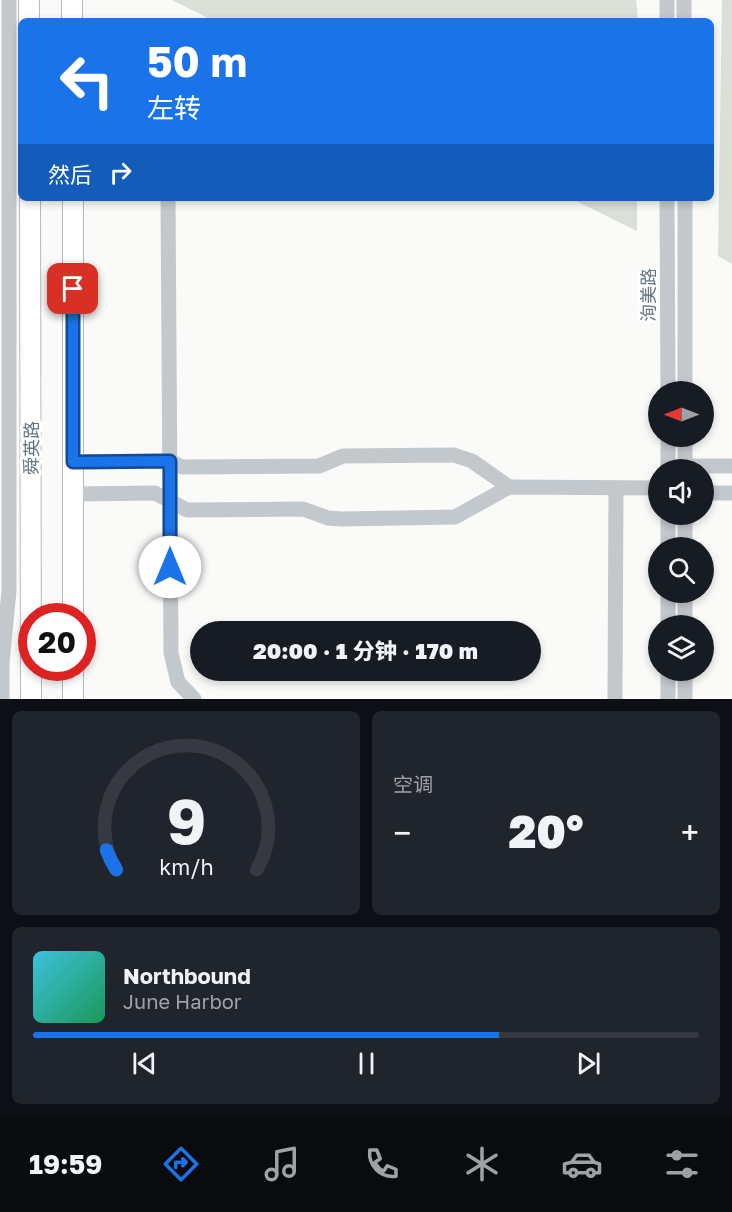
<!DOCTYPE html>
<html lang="zh">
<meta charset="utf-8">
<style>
:root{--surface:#171b24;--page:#20242c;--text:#f1f3f6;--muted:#9ea1a6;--line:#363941;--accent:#1a73e8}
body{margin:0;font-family:"Golos Text","Noto Sans SC",sans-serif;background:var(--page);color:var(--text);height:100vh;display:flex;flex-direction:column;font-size:22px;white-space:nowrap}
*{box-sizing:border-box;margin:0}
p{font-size:20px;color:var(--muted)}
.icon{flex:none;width:33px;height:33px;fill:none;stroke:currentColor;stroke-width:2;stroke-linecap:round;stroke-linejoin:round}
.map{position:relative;height:699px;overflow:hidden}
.side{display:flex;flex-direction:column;gap:12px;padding:12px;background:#0d0f14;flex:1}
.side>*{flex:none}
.top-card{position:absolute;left:18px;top:18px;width:696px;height:183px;border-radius:9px;box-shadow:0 3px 9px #0003;background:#1a73e8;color:#fff;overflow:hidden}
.needle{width:39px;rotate:270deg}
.controls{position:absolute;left:648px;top:381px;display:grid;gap:12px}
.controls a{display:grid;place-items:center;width:66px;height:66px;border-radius:50%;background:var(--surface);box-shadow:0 3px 9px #0003;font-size:30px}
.speed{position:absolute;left:18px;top:603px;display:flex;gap:12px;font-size:30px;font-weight:700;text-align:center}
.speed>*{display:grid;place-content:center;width:78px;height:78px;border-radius:50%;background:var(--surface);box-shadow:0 3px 9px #0003;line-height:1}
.speed .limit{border:9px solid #d22;background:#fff;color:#111}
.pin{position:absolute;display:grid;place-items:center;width:51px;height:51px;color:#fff;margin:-26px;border-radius:12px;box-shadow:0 3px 9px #0006}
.me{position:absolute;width:66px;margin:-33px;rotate:0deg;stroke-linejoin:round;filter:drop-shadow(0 0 4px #0008)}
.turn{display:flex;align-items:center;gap:21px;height:126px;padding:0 30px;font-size:27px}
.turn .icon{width:78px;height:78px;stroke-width:2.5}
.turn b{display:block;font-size:42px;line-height:51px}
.then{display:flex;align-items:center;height:57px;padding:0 30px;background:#0003;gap:12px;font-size:22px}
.big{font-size:45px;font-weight:800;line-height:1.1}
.side .tile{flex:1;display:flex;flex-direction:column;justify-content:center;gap:9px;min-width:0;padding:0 21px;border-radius:9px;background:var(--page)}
.side .dial{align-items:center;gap:0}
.dial svg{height:156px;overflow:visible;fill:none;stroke:var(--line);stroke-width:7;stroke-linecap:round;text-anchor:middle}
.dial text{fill:var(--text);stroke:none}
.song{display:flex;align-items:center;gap:18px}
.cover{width:72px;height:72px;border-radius:9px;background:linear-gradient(135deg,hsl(190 70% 55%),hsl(150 70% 35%))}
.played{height:6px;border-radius:3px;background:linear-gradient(90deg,var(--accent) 70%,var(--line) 70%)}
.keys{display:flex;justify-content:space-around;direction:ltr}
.heat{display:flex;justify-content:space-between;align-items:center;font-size:33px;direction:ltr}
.side .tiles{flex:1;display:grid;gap:12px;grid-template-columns:1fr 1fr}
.tile:last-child{grid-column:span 2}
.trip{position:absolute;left:190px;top:621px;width:351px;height:60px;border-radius:30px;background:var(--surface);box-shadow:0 3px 9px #0003;font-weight:800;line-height:60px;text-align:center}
.menu{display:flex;height:96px;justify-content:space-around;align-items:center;background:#090b0e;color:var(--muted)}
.menu .icon{width:42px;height:42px}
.menu .on{color:var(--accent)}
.menu b{font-size:27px;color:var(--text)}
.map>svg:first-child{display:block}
.green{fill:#dadfd7}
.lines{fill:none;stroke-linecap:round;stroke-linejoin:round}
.major-casing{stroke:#b5babe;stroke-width:22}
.minor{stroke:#c3c8cc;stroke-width:15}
.major{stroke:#fff;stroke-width:20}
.route-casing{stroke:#114b97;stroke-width:15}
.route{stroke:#1a73e8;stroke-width:10}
.labels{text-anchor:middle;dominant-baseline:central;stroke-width:6;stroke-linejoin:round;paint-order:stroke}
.street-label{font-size:18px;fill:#657683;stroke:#fff}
</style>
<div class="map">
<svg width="732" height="699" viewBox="0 0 732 699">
<rect width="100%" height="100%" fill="#fafaf8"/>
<g class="green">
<path d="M 172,0 L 636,0 L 638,21 L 214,21 Z"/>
<path d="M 722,0 L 732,0 L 732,264 L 718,256 Z"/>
<path d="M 570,198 L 637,198 L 637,231 Z"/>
</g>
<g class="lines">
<g class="major-casing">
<g id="major">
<path d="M 29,0 L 29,21"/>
<path d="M 72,0 L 72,21"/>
<path d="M 30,198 L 31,699"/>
<path d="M 73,198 L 73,616"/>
<path d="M 73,668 L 73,699"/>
</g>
</g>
<g class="minor">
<path d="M 667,0 L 667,21"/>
<path d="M 684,0 L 684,21"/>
<path d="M 168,198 L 171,653 L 178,682 L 194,699"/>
<path d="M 667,198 L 668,392"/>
<path d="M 685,198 L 685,392"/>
<path d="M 668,436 L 668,470"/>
<path d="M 685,436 L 685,470"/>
<path d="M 73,462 L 170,461 L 182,467 L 319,466 L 343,456 L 454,455 L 472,461 L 509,487"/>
<path d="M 685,466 L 732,466"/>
<path d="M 704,493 L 732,493"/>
<path d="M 73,494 L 155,493 L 187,510 L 303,509 L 328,518 L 342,519 L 455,517 L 509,487 L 658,488"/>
<path d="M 668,514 L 668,548"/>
<path d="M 685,514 L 685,548"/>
<path d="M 668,592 L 668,626"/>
<path d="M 685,592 L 685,626"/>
<path d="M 668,670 L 668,699"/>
<path d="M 685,670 L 685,699"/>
<path d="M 2,699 L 2,663 L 9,591 L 9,0"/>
<path d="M 615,699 L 616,488"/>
</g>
<use href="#major" class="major"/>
</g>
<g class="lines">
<g class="route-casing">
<path id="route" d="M 73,289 L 73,462 L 170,461 L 170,567"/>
</g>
<use href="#route" class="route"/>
</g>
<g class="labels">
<g class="street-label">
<text transform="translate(648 295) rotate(-90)">洵美路</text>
<text transform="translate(31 448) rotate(-90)">舜英路</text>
</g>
</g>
</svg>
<div class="controls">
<a><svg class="needle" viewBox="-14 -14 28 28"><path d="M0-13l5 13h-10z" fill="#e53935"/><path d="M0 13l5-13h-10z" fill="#9ea1a6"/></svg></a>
<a><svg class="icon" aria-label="sound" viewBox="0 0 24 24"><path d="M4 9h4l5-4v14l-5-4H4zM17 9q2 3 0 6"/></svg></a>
<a><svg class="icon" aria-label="search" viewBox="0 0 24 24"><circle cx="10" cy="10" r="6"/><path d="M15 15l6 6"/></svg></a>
<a><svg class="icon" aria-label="layers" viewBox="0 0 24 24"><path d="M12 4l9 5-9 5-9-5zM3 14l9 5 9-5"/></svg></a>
</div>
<div class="speed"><div class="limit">20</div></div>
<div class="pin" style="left:73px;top:289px;background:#d93025"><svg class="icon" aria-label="arrive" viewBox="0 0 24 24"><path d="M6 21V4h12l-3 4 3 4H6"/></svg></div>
<svg class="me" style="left:170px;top:567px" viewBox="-20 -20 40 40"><circle r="19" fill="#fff"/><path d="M0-13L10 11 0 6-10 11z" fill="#1a73e8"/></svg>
<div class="trip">20:00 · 1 分钟 · 170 m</div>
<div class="top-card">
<div class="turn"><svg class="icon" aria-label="left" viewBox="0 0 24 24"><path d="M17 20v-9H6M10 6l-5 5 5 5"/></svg><div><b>50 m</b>左转</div></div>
<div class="then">然后<svg class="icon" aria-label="right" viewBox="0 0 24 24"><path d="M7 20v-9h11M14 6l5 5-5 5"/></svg></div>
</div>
</div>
<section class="side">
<div class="tiles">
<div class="tile dial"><svg viewBox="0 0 100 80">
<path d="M14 69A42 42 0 1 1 86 69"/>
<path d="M14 69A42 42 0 0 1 9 59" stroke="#1a73e8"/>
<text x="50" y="56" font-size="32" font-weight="700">9</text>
<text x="50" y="72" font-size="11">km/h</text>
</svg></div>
<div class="tile"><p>空调</p>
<div class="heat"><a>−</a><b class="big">20°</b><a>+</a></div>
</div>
<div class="tile">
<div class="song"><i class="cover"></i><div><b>Northbound</b><p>June Harbor</p></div></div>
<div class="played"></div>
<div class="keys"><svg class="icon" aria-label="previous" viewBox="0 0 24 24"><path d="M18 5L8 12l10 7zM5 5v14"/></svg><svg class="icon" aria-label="pause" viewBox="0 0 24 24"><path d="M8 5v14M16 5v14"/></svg><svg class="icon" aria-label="next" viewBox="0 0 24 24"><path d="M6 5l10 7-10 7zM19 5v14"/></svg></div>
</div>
</div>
</section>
<nav class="menu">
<b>19:59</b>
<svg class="icon on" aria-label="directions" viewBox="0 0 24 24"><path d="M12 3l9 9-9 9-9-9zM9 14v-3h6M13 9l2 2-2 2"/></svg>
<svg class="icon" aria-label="music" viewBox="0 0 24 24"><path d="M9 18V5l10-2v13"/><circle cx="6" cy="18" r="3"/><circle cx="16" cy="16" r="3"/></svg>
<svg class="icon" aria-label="phone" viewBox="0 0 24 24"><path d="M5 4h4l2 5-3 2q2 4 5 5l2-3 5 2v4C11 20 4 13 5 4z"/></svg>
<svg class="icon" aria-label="climate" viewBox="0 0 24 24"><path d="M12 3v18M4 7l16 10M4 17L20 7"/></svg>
<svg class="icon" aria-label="car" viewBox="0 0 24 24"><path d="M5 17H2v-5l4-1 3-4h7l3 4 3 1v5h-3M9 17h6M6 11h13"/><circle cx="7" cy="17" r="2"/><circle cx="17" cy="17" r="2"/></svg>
<svg class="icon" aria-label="filters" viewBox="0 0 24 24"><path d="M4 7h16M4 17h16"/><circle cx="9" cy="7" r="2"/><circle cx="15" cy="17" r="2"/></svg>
</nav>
